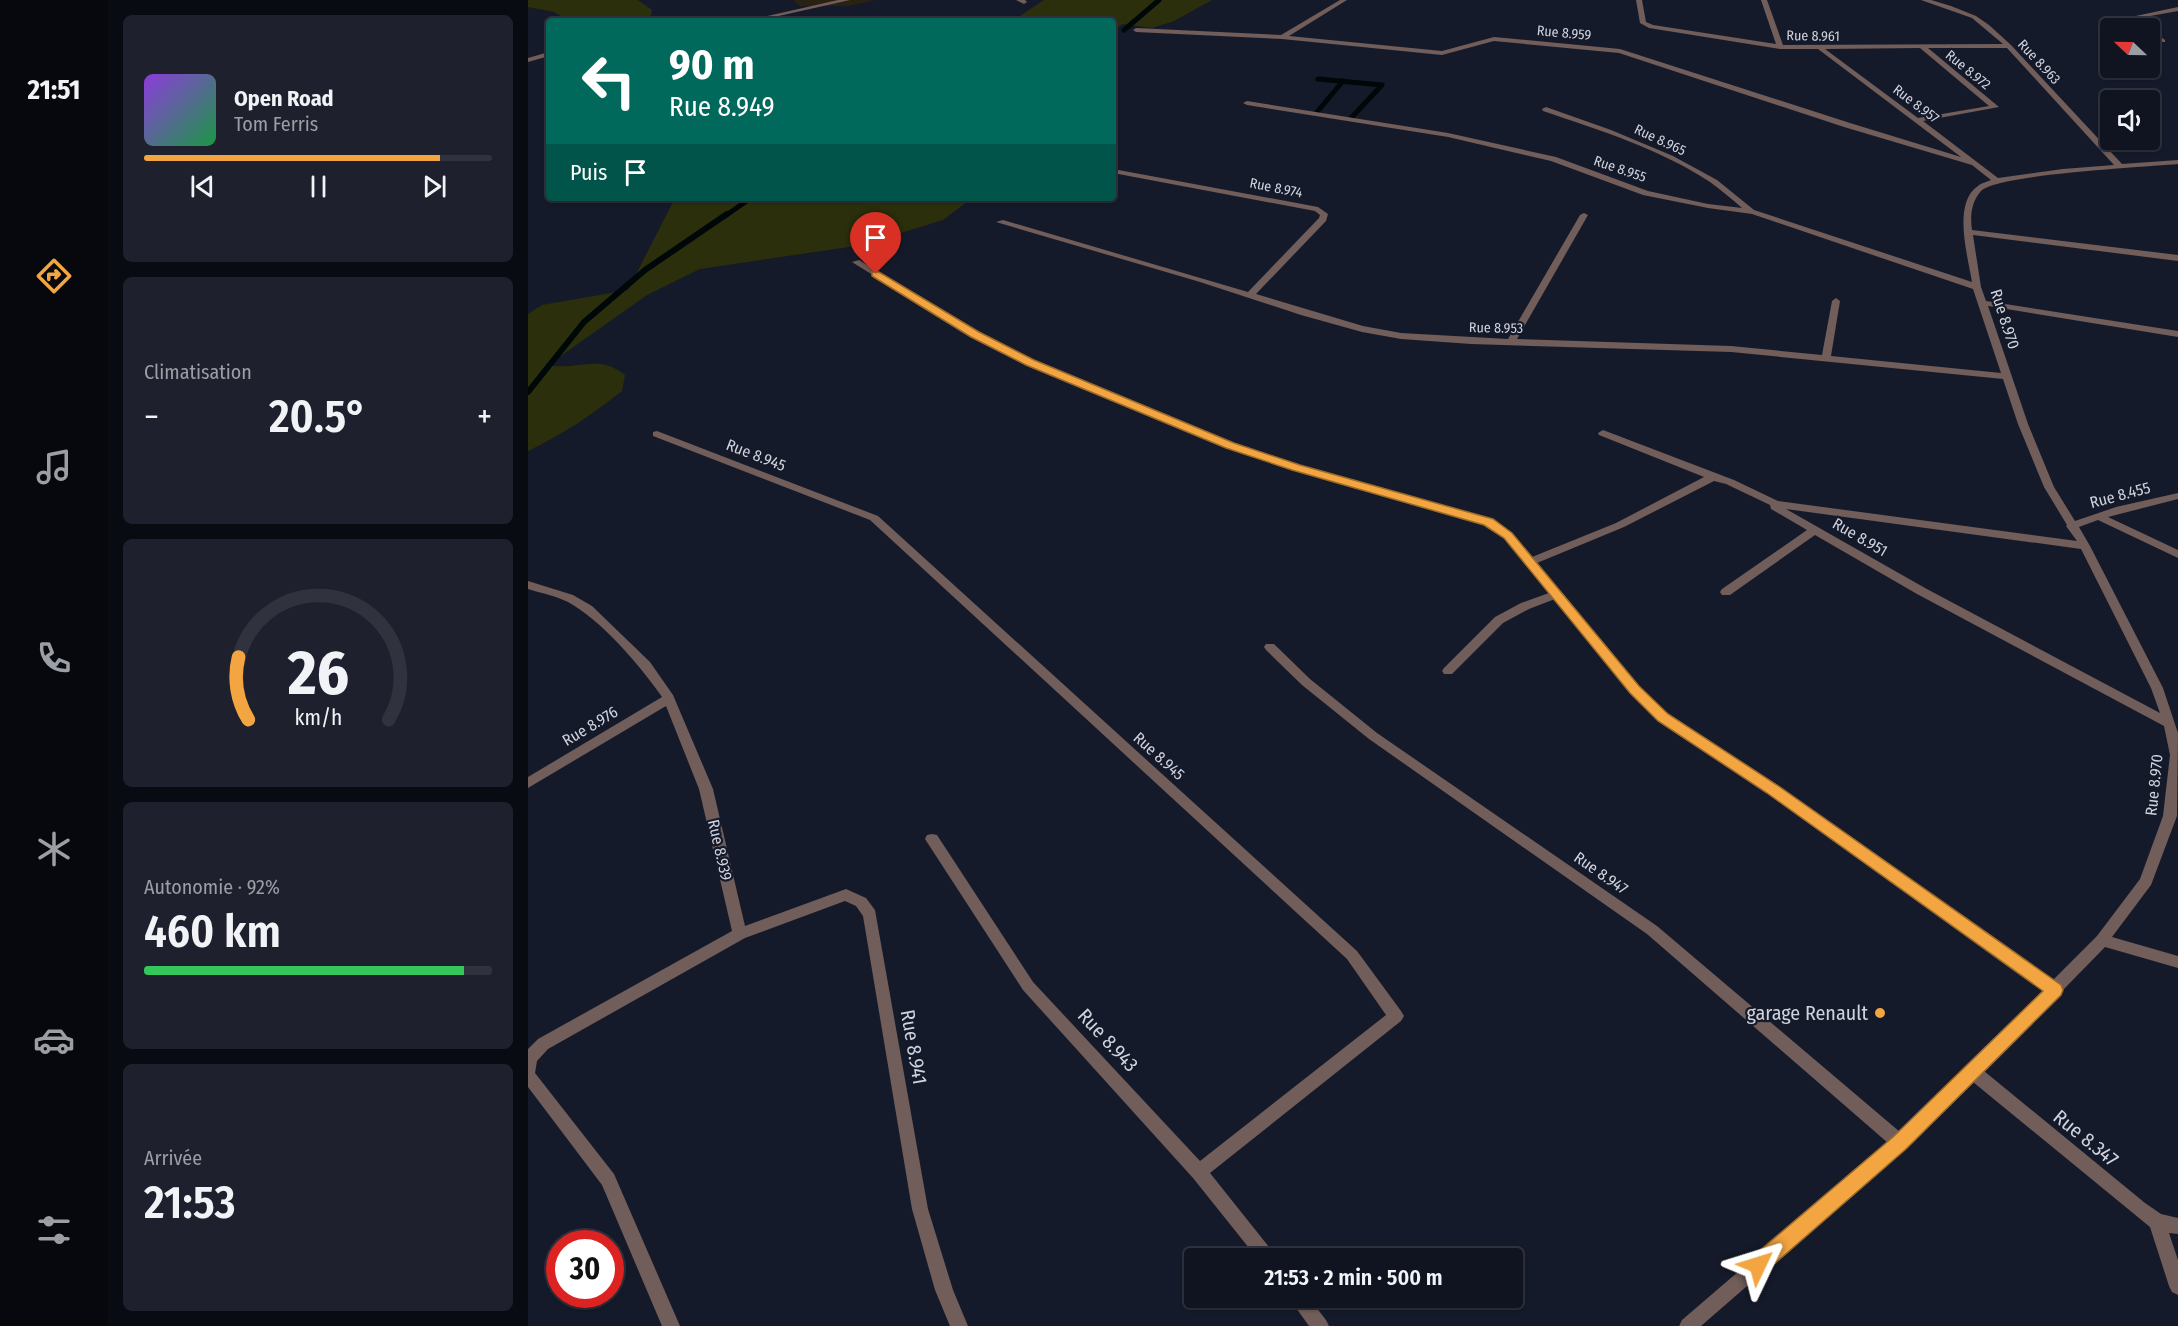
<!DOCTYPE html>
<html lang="fr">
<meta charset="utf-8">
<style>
:root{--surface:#101420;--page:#1e212d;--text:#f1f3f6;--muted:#9c9ea5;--line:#30333e;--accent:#f2a541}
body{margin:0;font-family:"Fira Sans Condensed",sans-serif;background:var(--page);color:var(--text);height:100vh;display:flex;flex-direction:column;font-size:22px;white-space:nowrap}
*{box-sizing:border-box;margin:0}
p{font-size:20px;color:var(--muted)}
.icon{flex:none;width:33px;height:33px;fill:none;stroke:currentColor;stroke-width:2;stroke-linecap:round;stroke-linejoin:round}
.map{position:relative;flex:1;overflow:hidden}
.drawer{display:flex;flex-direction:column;gap:15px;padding:15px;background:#090b12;width:420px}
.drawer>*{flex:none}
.top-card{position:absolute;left:18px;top:18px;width:570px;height:183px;border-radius:6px;box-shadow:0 2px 4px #0004,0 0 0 2px var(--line);background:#00695c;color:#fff;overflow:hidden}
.needle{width:39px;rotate:292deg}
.buttons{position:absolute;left:1572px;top:18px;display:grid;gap:12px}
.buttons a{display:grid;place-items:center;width:60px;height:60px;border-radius:6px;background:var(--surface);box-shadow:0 2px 4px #0004,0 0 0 2px var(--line);font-size:30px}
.speed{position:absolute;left:18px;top:1230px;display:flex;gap:12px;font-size:30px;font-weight:700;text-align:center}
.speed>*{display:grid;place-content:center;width:78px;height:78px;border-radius:50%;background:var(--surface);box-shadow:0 2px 4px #0004,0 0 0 2px var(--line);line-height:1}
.speed .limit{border:9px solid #d22;background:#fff;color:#111}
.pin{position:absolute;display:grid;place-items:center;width:51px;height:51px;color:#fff;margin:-62px -26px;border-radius:50% 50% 50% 0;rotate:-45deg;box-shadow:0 0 6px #0007}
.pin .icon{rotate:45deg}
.me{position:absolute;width:66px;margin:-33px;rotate:49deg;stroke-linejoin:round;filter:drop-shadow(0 0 4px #0008)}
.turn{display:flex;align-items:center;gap:21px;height:126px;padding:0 24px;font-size:27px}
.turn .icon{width:78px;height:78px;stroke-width:2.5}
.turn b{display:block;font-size:42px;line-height:51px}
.then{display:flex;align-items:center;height:57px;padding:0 24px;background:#0003;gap:12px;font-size:22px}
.big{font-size:45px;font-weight:600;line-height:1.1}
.drawer .card{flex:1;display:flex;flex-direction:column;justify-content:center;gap:9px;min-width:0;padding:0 21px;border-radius:9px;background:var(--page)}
.drawer .dial{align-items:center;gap:0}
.dial svg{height:156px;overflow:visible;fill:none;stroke:var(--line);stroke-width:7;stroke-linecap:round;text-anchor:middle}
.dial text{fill:var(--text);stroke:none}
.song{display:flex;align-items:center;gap:18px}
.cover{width:72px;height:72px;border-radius:9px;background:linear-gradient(135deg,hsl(270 70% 55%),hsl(140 70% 35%))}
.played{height:6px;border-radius:3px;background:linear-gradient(90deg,var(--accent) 85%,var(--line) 85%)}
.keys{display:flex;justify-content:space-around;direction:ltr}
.heat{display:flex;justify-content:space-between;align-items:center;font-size:33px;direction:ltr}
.charge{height:9px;border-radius:4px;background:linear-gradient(90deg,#34c759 92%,var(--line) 0)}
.trip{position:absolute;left:656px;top:1248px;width:339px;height:60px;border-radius:6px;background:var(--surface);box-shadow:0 2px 4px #0004,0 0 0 2px var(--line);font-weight:600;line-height:60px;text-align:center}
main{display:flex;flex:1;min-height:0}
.tab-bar{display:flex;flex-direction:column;width:108px;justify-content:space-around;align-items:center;background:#06080d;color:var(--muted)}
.tab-bar .icon{width:42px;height:42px}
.tab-bar .selected{color:var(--accent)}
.tab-bar b{font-size:27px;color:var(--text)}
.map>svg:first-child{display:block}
.education{fill:#292111}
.green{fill:#2c2f0b}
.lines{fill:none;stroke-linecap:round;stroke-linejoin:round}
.stream-far1{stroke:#000708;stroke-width:5}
.stream{stroke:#000708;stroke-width:6}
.minor{fill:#715d59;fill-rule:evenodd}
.route{fill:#f2a541;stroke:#9d6b2a;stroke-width:1.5}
.poi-dot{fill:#f2a541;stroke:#151a2a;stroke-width:2}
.labels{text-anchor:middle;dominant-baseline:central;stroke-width:4.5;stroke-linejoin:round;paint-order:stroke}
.far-street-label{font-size:14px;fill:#cfd3dd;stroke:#151a2a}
.street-label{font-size:16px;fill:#cfd3dd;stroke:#151a2a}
.near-poi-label{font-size:20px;fill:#cfd3dd;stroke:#151a2a;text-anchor:end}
.near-street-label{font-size:20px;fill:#cfd3dd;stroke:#151a2a}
</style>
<main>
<nav class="tab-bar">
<b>21:51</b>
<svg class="icon selected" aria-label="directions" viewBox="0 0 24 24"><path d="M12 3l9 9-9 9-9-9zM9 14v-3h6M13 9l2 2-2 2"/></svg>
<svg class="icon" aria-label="music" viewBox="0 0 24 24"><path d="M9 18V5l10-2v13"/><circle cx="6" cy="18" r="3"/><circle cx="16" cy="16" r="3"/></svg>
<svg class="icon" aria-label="phone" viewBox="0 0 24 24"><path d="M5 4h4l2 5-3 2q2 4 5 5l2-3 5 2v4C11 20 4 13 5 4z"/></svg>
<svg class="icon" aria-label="climate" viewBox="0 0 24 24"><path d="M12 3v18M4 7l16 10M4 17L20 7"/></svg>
<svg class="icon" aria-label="car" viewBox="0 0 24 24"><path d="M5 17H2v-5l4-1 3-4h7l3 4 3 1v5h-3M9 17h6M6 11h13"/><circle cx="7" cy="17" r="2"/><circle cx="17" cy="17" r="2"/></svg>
<svg class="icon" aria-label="filters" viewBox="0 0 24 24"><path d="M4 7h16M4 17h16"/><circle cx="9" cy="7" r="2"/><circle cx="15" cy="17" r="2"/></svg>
</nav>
<section class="drawer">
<div class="card">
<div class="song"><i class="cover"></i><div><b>Open Road</b><p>Tom Ferris</p></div></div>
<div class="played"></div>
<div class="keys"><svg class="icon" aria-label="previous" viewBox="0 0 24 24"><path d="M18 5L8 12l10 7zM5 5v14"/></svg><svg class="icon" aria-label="pause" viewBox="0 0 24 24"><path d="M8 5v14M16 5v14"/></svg><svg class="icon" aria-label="next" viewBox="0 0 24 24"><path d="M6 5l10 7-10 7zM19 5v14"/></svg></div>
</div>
<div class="card"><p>Climatisation</p>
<div class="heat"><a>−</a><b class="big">20.5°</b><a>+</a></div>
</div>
<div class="card dial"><svg viewBox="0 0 100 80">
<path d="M14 69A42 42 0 1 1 86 69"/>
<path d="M14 69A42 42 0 0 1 9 37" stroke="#f2a541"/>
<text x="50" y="56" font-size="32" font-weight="700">26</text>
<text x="50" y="72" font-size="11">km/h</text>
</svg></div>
<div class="card"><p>Autonomie · 92%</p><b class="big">460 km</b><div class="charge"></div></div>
<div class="card"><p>Arrivée</p><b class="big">21:53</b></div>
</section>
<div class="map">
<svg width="1650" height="1326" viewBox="0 0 1650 1326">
<rect width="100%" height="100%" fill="#151a2a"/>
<path class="education" d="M 265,0 L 347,0 L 321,6 L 272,6 Z"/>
<g class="green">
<path d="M 0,0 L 110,0 L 124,10 L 123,16 L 116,21 L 49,21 L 38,19 L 26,12 L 0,7 Z"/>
<path d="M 516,0 L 684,0 L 646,21 L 624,28 L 594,24 L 585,32 L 585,21 L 484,21 Z"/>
<path d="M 147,198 L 444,198 L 415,220 L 334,245 L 172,269 L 119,295 L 20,365 C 50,371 70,353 97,375 L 94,391 C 65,414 34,435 0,451 L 0,314 L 14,305 L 100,290 Z"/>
</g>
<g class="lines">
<g class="stream-far1">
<path d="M 596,30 L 631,0"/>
<path d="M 790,79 L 854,85 L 823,118"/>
<path d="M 789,112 L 815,81"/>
<path d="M 197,216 L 223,198"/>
</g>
<path class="stream" d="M 0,392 L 56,322 L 117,270 L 199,214"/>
<g class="minor">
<path d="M 310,0 L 322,0 L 229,21 L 217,21 Z"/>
<path d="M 488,0 L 497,0 L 499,2 L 496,4 Z"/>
<path d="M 812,0 L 819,0 L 761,36 L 914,51 L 966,37 L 1092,49 L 1322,123 L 1433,157 L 1290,49 L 1252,49 L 1121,28 L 1112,23 L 1108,0 L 1114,0 L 1118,22 L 1125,25 L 1248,44 L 1233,0 L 1239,0 L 1255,45 L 1475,44 L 1444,18 L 1393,0 L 1403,0 L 1423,6 L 1448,16 L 1461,25 L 1483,45 L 1594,164 L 1650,160 L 1650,164 C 1620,167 1469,174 1453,191 C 1443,202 1442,217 1444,230 L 1650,255 L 1650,261 L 1445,235 L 1453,287 L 1458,301 L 1650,331 L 1650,337 L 1460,306 L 1500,424 L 1526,487 L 1547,521 L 1588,507 L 1650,493 L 1650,499 L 1580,517 L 1650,550 L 1650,558 L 1570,520 L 1551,527 L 1562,546 L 1635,688 L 1650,733 L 1649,816 L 1623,885 L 1584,937 L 1650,956 L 1650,968 L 1577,947 L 1456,1071 L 1617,1203 L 1633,1214 L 1650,1218 L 1650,1234 L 1641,1233 L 1650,1260 L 1650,1295 L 1644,1292 L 1641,1286 L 1622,1227 L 1445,1082 L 1378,1148 L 1173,1326 L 1151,1326 L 1154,1320 L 1360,1143 L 1119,934 L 841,739 L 774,685 L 738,650 L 736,647 L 738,644 L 746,644 L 782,679 L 849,733 L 1129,926 L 1372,1132 L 1515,990 L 1239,793 L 1131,720 L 1103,692 L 1027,599 L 1001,609 L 975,623 L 924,674 L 916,674 L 914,671 L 916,668 L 967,617 L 993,603 L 1021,593 L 976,537 L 957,524 L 764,469 L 698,448 L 499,364 L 444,337 L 324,262 L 331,260 L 450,333 L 505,360 L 706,444 L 772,465 L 965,520 L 984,533 L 1004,557 L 1088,523 L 1176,477 L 1071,435 L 1070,433 L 1075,430 L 1206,480 L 1250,501 L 1549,541 L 1538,526 L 1539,525 L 1516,487 L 1490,424 L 1475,379 L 1203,352 L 943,344 L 873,339 L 834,332 L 773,315 L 672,282 L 468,222 L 475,220 L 720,292 L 791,218 L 792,215 L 787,211 L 585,173 L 585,169 L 790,207 L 800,214 L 798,221 L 728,294 L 835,326 L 873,333 L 980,339 L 1052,215 L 1056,213 L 1060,215 L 989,339 L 1203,346 L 1294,355 L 1304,301 L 1308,298 L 1312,301 L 1303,356 L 1473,373 L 1445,289 L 1224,214 L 1180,208 L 1115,195 L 1023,161 L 920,137 L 719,105 L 715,103 L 719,101 L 920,133 L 1028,157 L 1120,191 L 1180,204 L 1214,208 C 1204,199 1193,190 1182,182 C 1132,149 1071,130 1015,111 L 1014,109 L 1018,107 L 1083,130 L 1145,156 L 1189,180 L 1226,210 L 1444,282 C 1440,257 1424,203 1450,186 C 1453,183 1459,182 1463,180 L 1444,165 L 1316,127 L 1091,53 L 966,41 L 914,55 L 754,39 L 608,32 L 605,30 L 608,28 L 753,35 ZM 1392,48 L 1461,106 L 1390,118 L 1297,49 ZM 1400,48 L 1479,48 L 1586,165 L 1535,169 L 1470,178 L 1395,121 L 1471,107 ZM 1186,481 L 1198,484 L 1242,505 L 1243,509 L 1279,530 L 1194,589 L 1192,592 L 1194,595 L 1202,595 L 1287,535 L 1389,594 L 1636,726 L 1642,755 L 1635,816 L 1612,879 L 1569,936 L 1525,980 L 1249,785 L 1139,714 L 1111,686 L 1009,563 L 1096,527 ZM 1258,509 L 1553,549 L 1623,688 L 1632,713 L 1397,588 Z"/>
<path d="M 1650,7 L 1650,11 L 1611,18 L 1621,27 L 1622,28 L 1622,29 L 1616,28 L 1603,17 Z"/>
<path d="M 1622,29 L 1637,40 L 1637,42 L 1633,42 L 1622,34 Z"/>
<path d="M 21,52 L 21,56 L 0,62 L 0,58 Z"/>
<path d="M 129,431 L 350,516 L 829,951 L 873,1011 L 876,1016 L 873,1021 L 682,1173 L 745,1252 L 747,1258 L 729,1258 L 665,1178 L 495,990 L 397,839 L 399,835 L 404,834 L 409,835 L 505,982 L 672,1161 L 858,1015 L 819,959 L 342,520 L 125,436 L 125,432 Z"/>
<path d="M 0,581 L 45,595 L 64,606 L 122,662 L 145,695 L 185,789 L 217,926 L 318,889 L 338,898 L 347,910 L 400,1209 L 425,1290 L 440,1326 L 422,1326 L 407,1290 L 384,1209 L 335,916 L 328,906 L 317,901 L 217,938 L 20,1049 L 9,1061 L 7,1073 L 86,1174 L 152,1326 L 134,1326 L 74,1185 L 0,1087 L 0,1049 L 10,1039 L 204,931 L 171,789 L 138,706 L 0,788 L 0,777 L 134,697 C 112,665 73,620 40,602 C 28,596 13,593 0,589 Z"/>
<path d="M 761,1298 L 781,1298 L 798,1320 L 801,1326 L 781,1326 Z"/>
</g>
</g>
<path class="route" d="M 344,272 L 351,272 L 451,332 L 506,360 L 706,443 L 772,465 L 965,519 L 984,533 L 1111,686 L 1140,714 L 1249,785 L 1533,985 L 1535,990 L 1533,995 L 1378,1149 L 1237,1272 L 1230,1275 L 1223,1272 L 1221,1265 L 1223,1258 L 1365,1137 L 1515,991 L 1239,793 L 1130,721 L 1102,693 L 976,538 L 956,525 L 764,470 L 698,448 L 498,365 L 443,337 L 344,276 Z"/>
<circle class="poi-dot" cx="1352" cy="1013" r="6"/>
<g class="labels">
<g class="far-street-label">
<text transform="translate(1036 33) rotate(5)">Rue 8.959</text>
<text transform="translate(1285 36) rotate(1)">Rue 8.961</text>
<text transform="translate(1511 62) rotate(47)">Rue 8.963</text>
<text transform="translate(1440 70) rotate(39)">Rue 8.972</text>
<text transform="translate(1388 104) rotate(37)">Rue 8.957</text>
<text transform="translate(1132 140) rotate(25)">Rue 8.965</text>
<text transform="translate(1092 169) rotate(19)">Rue 8.955</text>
<text transform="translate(748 188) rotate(11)">Rue 8.974</text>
<text transform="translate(968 328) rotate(1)">Rue 8.953</text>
</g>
<g class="street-label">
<text transform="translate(1477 319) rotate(72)">Rue 8.970</text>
<text transform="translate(228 455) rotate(21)">Rue 8.945</text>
<text transform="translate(1592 495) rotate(-15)">Rue 8.455</text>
<text transform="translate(1332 537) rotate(30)">Rue 8.951</text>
<text transform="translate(62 726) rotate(-31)">Rue 8.976</text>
<text transform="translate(631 756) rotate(42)">Rue 8.945</text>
<text transform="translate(1626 785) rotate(-84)">Rue 8.970</text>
<text transform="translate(192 850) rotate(77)">Rue 8.939</text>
<text transform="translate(1073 873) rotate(35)">Rue 8.947</text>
</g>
<g class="near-poi-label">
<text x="1340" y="1013">garage Renault</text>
</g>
<g class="near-street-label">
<text transform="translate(580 1040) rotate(47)">Rue 8.943</text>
<text transform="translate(386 1047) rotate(80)">Rue 8.941</text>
<text transform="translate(1558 1138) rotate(39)">Rue 8.347</text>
</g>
</g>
</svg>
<div class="buttons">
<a><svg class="needle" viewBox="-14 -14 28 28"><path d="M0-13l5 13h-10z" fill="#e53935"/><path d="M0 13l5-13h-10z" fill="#9c9ea5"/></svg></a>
<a><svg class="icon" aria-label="sound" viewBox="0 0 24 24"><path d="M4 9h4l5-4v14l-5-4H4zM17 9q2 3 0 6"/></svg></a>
</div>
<div class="speed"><div class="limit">30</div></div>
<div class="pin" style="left:348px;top:274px;background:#d93025"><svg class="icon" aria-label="arrive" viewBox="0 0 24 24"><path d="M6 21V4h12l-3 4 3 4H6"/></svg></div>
<svg class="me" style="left:1230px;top:1265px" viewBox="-20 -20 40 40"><path d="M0-17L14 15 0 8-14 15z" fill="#f2a541" stroke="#fff" stroke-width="4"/></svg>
<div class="trip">21:53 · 2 min · 500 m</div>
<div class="top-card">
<div class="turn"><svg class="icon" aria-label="left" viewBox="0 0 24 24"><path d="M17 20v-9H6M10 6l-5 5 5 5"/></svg><div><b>90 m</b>Rue 8.949</div></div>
<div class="then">Puis<svg class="icon" aria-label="arrive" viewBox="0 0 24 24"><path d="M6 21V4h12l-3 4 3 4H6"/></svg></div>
</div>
</div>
</main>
